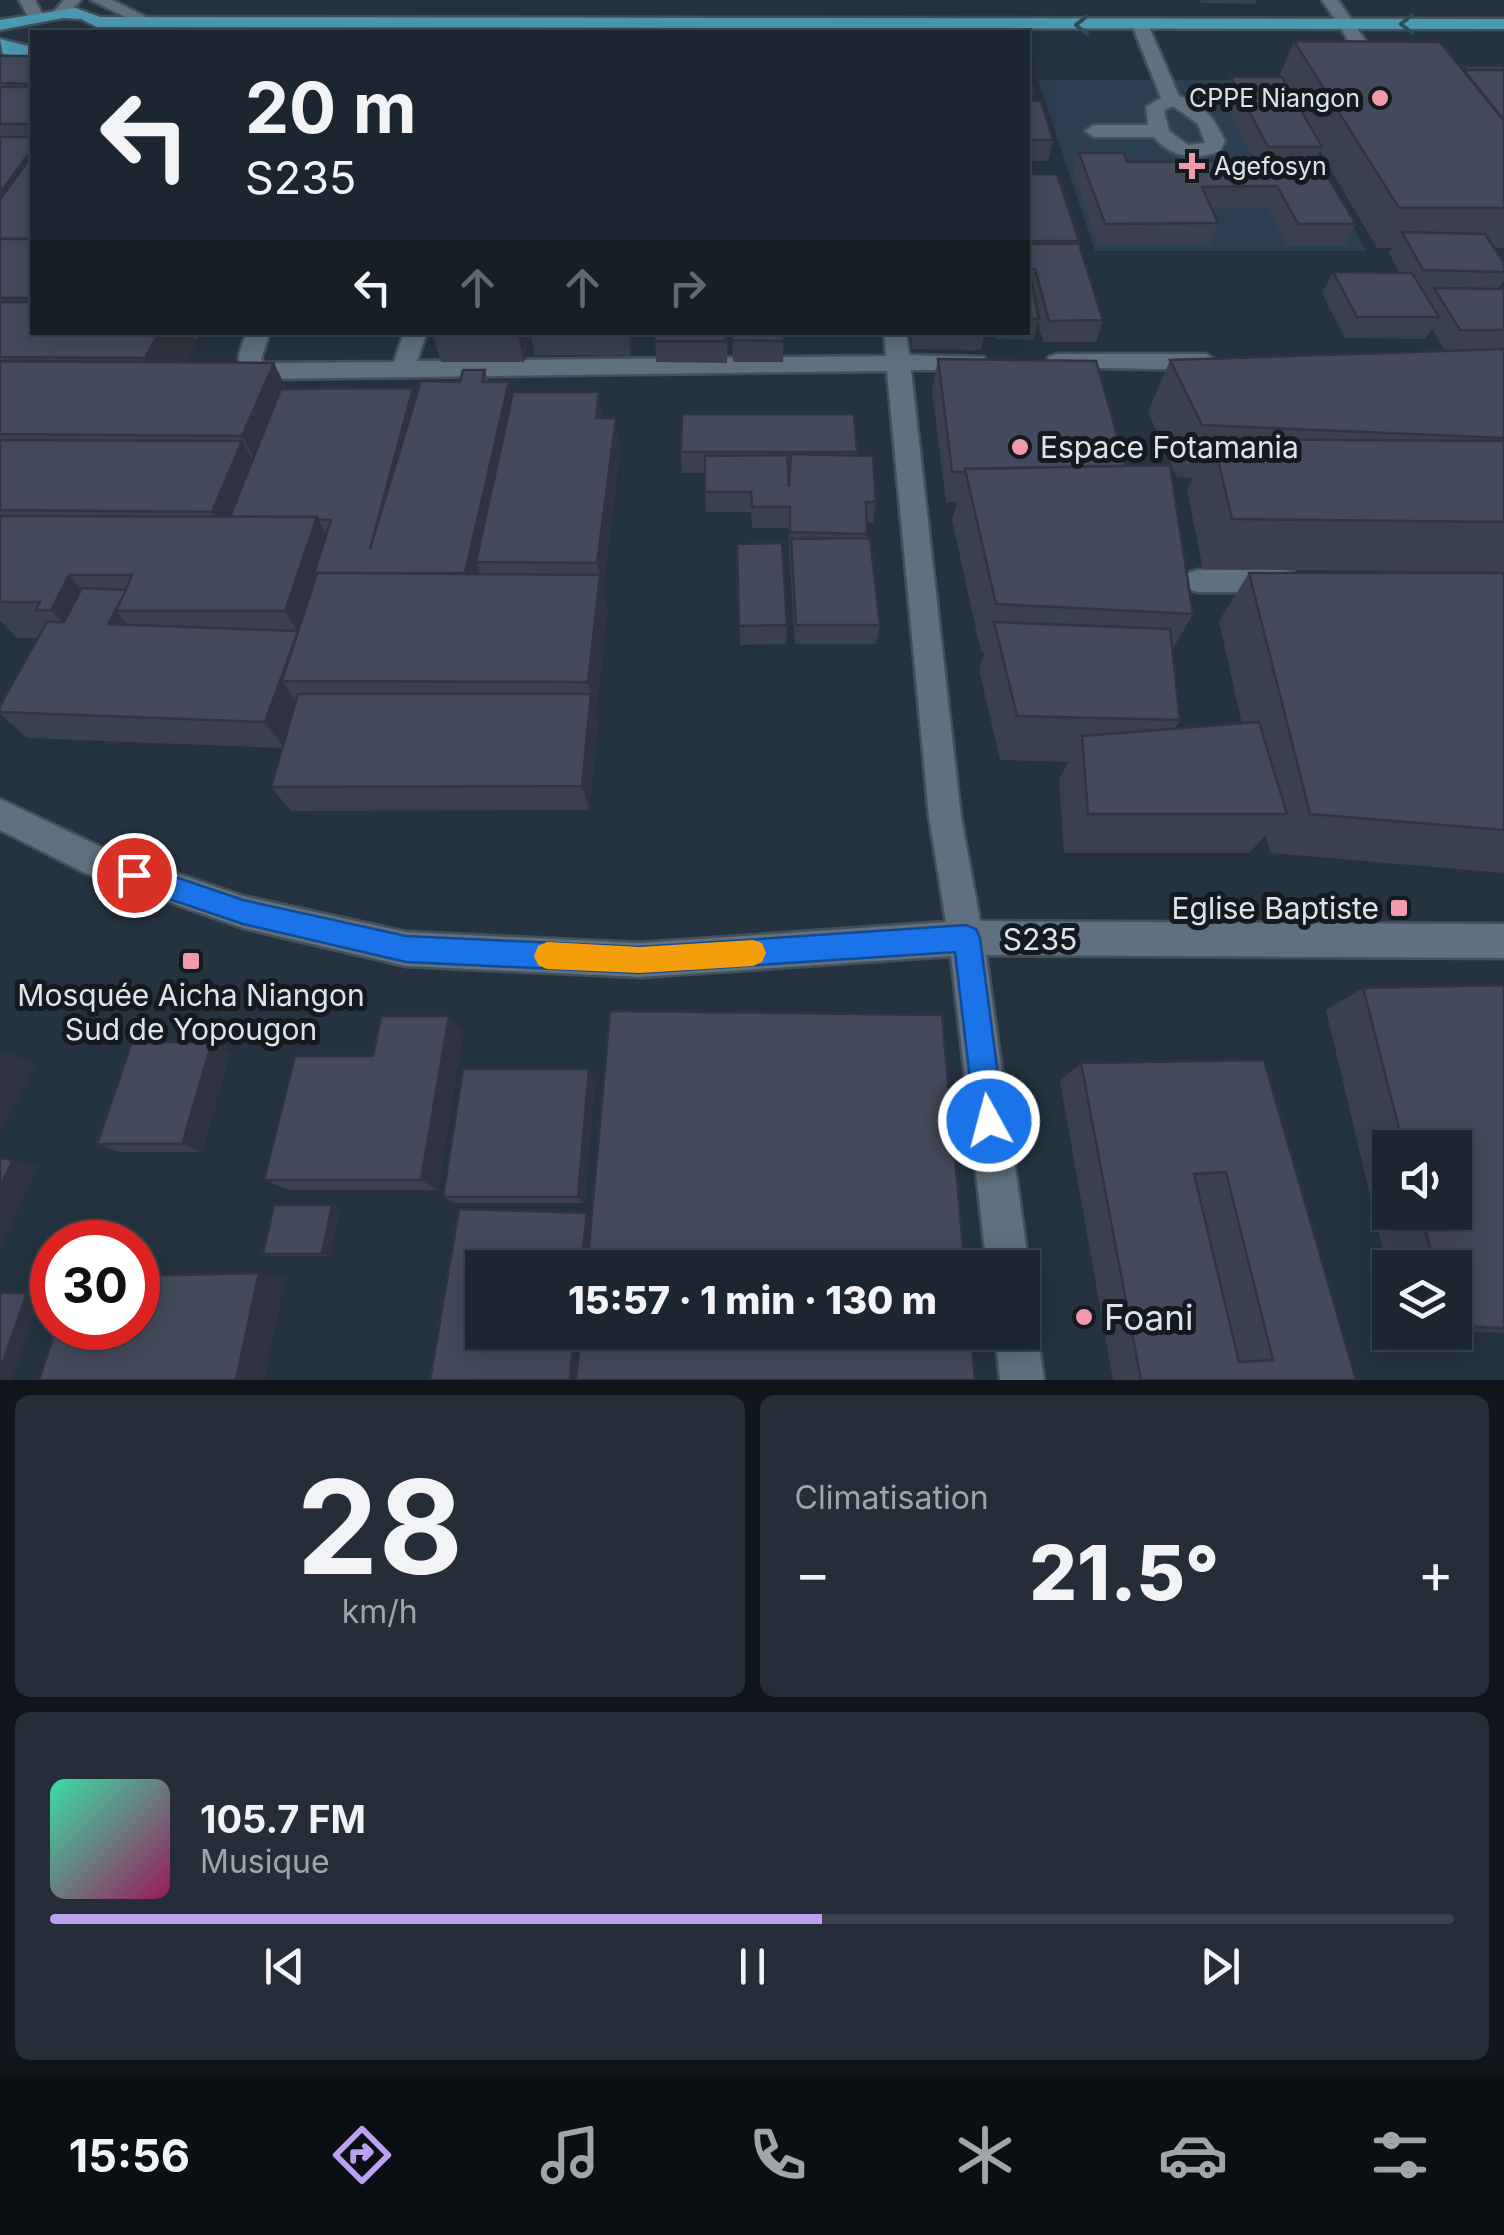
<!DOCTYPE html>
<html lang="fr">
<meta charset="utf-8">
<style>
:root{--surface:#1c2630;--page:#252e38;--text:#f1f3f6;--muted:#a0a5ab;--line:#3a434c;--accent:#bca0f2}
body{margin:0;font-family:Inter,sans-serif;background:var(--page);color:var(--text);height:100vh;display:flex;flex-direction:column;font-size:38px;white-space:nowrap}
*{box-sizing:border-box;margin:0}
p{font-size:32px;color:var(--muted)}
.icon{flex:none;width:55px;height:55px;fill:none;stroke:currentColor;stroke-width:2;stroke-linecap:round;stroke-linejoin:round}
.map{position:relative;height:1380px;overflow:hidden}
.details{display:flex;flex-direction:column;gap:15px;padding:15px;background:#0f151a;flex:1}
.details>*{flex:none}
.banner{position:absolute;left:30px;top:30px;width:1000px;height:305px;border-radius:0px;box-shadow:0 5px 25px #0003,0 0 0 2px var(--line);background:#1c2630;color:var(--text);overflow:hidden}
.buttons{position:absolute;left:1372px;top:1130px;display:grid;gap:20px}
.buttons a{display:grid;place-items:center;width:100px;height:100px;border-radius:0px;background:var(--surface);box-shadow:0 5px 25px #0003,0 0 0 2px var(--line);font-size:50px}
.speed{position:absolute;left:30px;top:1220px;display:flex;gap:20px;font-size:50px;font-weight:700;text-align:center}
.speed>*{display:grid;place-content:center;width:130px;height:130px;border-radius:50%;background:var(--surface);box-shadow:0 5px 25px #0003,0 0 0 2px var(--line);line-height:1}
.speed .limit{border:15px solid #d22;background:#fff;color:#111}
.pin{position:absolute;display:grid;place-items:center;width:85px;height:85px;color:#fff;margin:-42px;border:5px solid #fff;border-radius:50%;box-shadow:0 2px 10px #0007}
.me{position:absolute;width:110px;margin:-55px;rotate:353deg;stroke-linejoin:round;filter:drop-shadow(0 0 8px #0008)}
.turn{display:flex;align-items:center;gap:35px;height:210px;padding:0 50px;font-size:45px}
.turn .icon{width:130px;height:130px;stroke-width:2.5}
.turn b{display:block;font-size:70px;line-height:85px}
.lanes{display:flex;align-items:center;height:95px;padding:0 50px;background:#0003;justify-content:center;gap:50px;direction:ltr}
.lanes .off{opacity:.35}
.big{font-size:75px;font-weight:800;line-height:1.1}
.details .tile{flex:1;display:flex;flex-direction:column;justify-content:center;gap:15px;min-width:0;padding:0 35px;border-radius:15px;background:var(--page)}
.details .dial{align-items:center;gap:0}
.dial b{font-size:130px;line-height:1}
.song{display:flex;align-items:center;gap:30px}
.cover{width:120px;height:120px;border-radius:15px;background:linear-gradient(135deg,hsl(160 70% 55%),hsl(330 70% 35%))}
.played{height:10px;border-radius:5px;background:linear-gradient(90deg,var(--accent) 55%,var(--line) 55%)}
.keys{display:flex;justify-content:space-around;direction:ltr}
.heat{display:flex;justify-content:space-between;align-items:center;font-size:55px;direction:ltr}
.details .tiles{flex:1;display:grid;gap:15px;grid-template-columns:1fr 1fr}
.tile:last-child{grid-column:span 2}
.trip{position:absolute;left:465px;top:1250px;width:575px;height:100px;border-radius:0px;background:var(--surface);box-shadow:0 5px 25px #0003,0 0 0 2px var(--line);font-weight:800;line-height:100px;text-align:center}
.tabs{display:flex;height:160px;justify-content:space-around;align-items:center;background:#0b0f13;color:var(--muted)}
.tabs .icon{width:70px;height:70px}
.tabs .current{color:var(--accent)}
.tabs b{font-size:45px;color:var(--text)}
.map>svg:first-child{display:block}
.built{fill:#2c3f50}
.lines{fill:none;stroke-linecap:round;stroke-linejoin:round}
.minor-casing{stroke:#434f59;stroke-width:5}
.major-casing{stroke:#434f59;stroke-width:5}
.minor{fill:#60707e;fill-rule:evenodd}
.major{fill:#4c99b3;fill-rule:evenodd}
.wall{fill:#3a404e;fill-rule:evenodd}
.shaded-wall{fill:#303440}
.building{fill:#444a5b;stroke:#303440;stroke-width:2.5;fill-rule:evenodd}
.oneway{stroke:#2a4d5b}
.route{fill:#1a73e8;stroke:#114b97;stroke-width:2.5}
.slow{fill:#f59e0b}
.poi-dot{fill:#f29aad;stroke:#141a20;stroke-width:4}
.labels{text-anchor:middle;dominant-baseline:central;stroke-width:10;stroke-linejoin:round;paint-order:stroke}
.far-poi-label{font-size:25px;fill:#dbe4ec;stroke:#141a20;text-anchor:end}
.poi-label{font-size:30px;fill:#dbe4ec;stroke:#141a20;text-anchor:start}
.street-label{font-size:30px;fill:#dbe4ec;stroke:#141a20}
.near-poi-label{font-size:35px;fill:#dbe4ec;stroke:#141a20;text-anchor:start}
</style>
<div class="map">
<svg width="1504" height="1380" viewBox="0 0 1504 1380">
<rect width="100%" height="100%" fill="#253340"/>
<path class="built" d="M 1038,80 L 1266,80 L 1367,251 L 1095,251 Z"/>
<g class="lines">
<g class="minor-casing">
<g id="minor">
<path d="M 19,0 L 35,0 L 43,15 L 41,18 L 29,18 Z"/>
<path d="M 64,0 L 81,0 L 68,14 L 56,14 L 54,11 Z"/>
<path d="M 91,0 L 112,0 L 156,22 L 142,25 Z"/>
<path d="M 1322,0 L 1338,0 L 1367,43 L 1365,47 L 1353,47 Z"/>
<path d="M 1140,20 L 1148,25 L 1179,96 C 1203,103 1215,119 1225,141 L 1220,151 C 1195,161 1172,158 1154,137 L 1094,137 L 1085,131 L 1094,125 L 1148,125 L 1146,107 L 1161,98 L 1132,25 ZM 1173,106 L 1198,124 L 1205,143 L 1188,145 L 1169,131 L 1164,110 Z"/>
<path d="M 247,332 L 270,332 L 261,359 L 265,363 L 394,362 L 404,332 L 427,332 L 417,361 L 886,356 L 884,332 L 906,332 L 909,355 L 984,357 L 988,362 L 984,367 L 976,370 L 911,370 L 961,817 L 980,921 L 1504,924 L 1504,958 L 986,955 L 1029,1268 L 1022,1283 L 1022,1268 L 987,1268 L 951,956 L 640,977 L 406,966 L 243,928 L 85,873 L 0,830 L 0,799 L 105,849 L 243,896 L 406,932 L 640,943 L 946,922 L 929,817 L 887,371 L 265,379 L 243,372 C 234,359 242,347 247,332 Z"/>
<path d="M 1057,354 L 1206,354 L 1218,362 L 1206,370 L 1049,367 L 1045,362 L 1049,357 Z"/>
<path d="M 1198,570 L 1285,570 L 1295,573 L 1299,581 L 1295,589 L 1285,592 L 1198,592 L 1188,589 L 1184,581 L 1188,573 Z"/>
<path d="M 1022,1313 L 1031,1317 L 1037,1332 L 1044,1380 L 1000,1380 L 995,1332 L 1022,1332 Z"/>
</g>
</g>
<g class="major-casing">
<g id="major">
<path d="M 75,8 L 100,17 L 1504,19 L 1504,29 L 97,27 L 81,19 L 63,18 L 0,30 L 0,20 Z"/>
<path d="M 0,39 L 32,47 L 32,57 L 3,54 Z"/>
</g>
</g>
<use href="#minor" class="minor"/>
<use href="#major" class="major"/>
</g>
<g class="wall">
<path d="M 1200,0 L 1257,0 L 1255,4 L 1201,3 Z"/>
<path d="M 1294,41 L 1462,69 L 1464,66 L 1504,66 L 1504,248 L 1494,248 L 1504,263 L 1504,280 L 1498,289 L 1504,289 L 1504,572 L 1203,569 L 1187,490 L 1193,478 L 1177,477 L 1148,412 L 1170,360 L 1445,351 L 1432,329 L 1425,339 L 1345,338 L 1322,293 L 1333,272 L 1399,272 L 1389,253 L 1392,248 L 1377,248 L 1320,151 L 1316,161 L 1356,224 L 1344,246 L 1288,246 L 1268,208 L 1211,208 L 1218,223 L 1210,245 L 1098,245 L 1074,174 L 1079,153 L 1127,162 L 1255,161 L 1223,97 L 1231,77 L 1279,77 Z"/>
<path d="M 0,56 L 32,56 L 32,332 L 201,332 L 198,339 L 194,339 L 196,343 L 186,362 L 274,363 L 286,389 L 413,388 L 416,396 L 460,382 L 485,370 L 488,382 L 509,382 L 512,395 L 603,418 L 620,449 L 603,590 L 607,611 L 596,713 L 598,720 L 589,810 L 291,811 L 271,787 L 282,748 L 27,738 L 0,714 L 0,706 L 38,638 L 17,638 L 0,620 Z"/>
<path d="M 1028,70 L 1034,92 L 1032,101 L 1053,140 L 1048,161 L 1028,161 Z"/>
<path d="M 1028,174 L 1079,241 L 1078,244 L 1103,320 L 1096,342 L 1043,342 L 1038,323 L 1033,340 L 996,339 L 995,332 L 1028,332 Z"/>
<path d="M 432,332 L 530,332 L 524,362 L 441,362 Z"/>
<path d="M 530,332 L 633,332 L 631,356 L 535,355 Z"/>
<path d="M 655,332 L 728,332 L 727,363 L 656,362 Z"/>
<path d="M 732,332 L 784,332 L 783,362 L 733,362 Z"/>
<path d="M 911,332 L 985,332 L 981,350 L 912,349 Z"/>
<path d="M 938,359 L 1126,466 L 1193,614 L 1172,650 L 1180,720 L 1174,729 L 1242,724 L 1219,621 L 1249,573 L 1504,573 L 1504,873 L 1270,853 L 1266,835 L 1249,853 L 1064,853 L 1059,779 L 1069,762 L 1000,760 L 979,669 L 985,652 L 981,652 L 952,520 L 957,502 L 946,502 L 932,390 Z"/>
<path d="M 681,452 L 857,452 L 857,455 L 876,502 L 873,523 L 867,522 L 867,538 L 880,625 L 876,644 L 795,644 L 789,552 L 789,528 L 752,528 L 751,512 L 706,512 L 705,473 L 682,473 Z"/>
<path d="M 737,544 L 787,625 L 786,644 L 740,645 Z"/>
<path d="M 1504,985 L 1504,1333 L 1455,1331 L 1455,1268 L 1390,1268 L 1390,1280 L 1326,1010 L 1363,988 ZM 1390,1148 L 1455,1148 L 1455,1212 L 1390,1212 Z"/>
<path d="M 449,1016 L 463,1032 L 438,1190 L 289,1190 L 264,1180 L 373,1056 Z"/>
<path d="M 230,1052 L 202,1152 L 120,1152 L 97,1144 Z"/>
<path d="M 1264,1060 L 1356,1380 L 1113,1380 L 1060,1081 L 1081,1063 Z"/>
<path d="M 595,1079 L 584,1203 L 454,1203 L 443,1197 Z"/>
<path d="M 332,1205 L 340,1208 L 330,1256 L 272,1256 L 263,1254 Z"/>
</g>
<g class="shaded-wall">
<path d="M 32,149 L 32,206 L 0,244 L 0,193 Z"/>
<path d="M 159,332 L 191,332 L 196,343 L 168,398 L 145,358 Z"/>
<path d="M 517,332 L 530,332 L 524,362 Z"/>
<path d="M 628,332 L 633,332 L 631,356 Z"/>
<path d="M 274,363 L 293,402 L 264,475 L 242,436 Z"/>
<path d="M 509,382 L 517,413 L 476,562 L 481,577 L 465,573 Z"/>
<path d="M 413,388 L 424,418 L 370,549 Z"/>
<path d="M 599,392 L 604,423 L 596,418 Z"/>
<path d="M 616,418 L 620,449 L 603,590 L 607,611 L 596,713 L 598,720 L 589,810 L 582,786 L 591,696 L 588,682 L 600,577 L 597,563 Z"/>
<path d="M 242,441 L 264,480 L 236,549 L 212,512 Z"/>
<path d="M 317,517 L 336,554 L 313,576 L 324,594 L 282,681 L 299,706 L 284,748 L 265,722 L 298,632 L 285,611 Z"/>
<path d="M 69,575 L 101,611 L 85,646 L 51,610 Z"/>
<path d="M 126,590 L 116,611 L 139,639 L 108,624 Z"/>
<path d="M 449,1016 L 463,1032 L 438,1190 L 421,1180 Z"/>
<path d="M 212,1042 L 230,1052 L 202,1152 L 182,1144 Z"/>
<path d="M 0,1049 L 36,1064 L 0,1134 Z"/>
<path d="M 589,1069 L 595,1079 L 584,1203 L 578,1197 Z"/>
<path d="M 13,1160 L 39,1167 L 0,1248 L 0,1187 Z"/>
<path d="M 332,1205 L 340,1208 L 330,1256 L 322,1254 Z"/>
<path d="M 587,1213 L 595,1221 L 591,1268 L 581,1268 Z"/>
<path d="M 259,1273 L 286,1278 L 264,1380 L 236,1380 Z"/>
<path d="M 27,1293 L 41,1294 L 12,1380 L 0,1380 L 0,1370 Z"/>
<path d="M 574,1332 L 584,1332 L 580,1380 L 570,1380 Z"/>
</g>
<g class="building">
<path d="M 1294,41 L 1440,42 L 1504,121 L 1504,208 L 1399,208 Z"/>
<path d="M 0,56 L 32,56 L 32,84 L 0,83 Z"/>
<path d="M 1464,66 L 1504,66 L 1504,70 L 1467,70 Z"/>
<path d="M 1028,70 L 1034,92 L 1028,92 Z"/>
<path d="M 1464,70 L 1504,70 L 1504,120 Z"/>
<path d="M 1231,77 L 1282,77 L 1322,147 L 1268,147 Z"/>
<rect x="0" y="87" width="32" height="37"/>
<path d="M 1028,101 L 1041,101 L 1053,140 L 1028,140 Z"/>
<path d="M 0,137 L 32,137 L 32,149 L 0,193 Z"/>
<path d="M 1079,153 L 1124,153 L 1127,162 L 1318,161 L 1356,224 L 1298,224 L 1277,186 L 1202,187 L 1218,223 L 1105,224 Z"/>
<path d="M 32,155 L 32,239 L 0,239 L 0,200 Z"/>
<path d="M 1028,174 L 1057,174 L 1079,241 L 1028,241 Z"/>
<path d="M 1402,232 L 1485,234 L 1504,263 L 1504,272 L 1423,270 Z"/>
<rect x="0" y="239" width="32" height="59"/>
<path d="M 1028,244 L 1079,244 L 1103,320 L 1049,321 L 1035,269 L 1029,269 L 1039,319 L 1028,319 Z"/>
<path d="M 1333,272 L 1412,273 L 1439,317 L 1357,317 Z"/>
<path d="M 1434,288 L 1504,289 L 1504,330 L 1460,330 Z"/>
<path d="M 0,302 L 32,302 L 32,332 L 159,332 L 145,358 L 0,357 Z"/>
<path d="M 655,332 L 726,332 L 726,341 L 654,341 Z"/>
<path d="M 732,332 L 784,332 L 784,341 L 732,340 Z"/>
<path d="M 1504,349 L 1504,438 L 1202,425 L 1170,360 Z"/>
<path d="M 938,359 L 1096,361 L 1126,466 L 965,469 L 965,472 L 952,472 Z"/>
<path d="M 0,361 L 274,363 L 242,436 L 0,434 Z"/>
<path d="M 463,370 L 485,370 L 482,382 L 509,382 L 465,573 L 317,573 L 316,576 L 313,576 L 331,520 L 318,520 L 317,517 L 230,517 L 281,389 L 413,388 L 370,549 L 421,381 L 460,382 Z"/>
<path d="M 513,392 L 599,392 L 596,418 L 616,418 L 597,563 L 476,562 Z"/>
<path d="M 682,414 L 854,414 L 857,452 L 681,452 Z"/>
<path d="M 1213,439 L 1504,441 L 1504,522 L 1232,519 Z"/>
<path d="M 0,440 L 242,441 L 212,512 L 0,510 Z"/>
<path d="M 791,454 L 873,456 L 876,502 L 866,502 L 867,534 L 790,532 L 790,507 L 752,507 L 751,492 L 705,492 L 705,456 L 787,455 L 789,487 Z"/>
<path d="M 1170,465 L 1193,614 L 996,604 L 965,469 Z"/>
<path d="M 0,516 L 317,517 L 285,611 L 116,611 L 132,575 L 69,575 L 51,610 L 36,610 L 40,602 L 0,602 Z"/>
<path d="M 870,538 L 880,625 L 796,625 L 791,539 Z"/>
<path d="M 782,543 L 787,625 L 739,626 L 737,544 Z"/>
<path d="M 317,573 L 600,575 L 588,682 L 282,681 Z"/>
<path d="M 1249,573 L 1504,573 L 1504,830 L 1310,814 Z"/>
<path d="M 82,588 L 126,590 L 108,624 L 298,631 L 265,722 L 0,712 L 0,706 L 47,622 L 64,622 Z"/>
<path d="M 994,622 L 1170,629 L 1180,720 L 1017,716 Z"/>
<path d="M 298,694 L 591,694 L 582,786 L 271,787 Z"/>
<path d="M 1259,722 L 1287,814 L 1088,814 L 1082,736 Z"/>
<path d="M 1504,985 L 1504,1328 L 1455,1326 L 1455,1268 L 1435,1268 L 1421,1212 L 1455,1212 L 1455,1148 L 1404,1148 L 1363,988 Z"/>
<path d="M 610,1011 L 942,1015 L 965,1268 L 587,1268 Z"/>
<path d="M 381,1016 L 449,1016 L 421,1180 L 264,1180 L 295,1056 L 373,1056 Z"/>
<path d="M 132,1042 L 212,1042 L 182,1144 L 97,1144 Z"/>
<path d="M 1264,1060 L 1356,1380 L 1141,1380 L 1081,1063 ZM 1226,1172 L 1273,1360 L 1239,1362 L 1194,1174 Z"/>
<path d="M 463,1069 L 589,1069 L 578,1197 L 443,1197 Z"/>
<path d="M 0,1158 L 13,1160 L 0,1187 Z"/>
<path d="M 274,1205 L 332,1205 L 322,1254 L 263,1254 Z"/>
<path d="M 459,1209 L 587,1213 L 581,1268 L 482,1268 L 482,1332 L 574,1332 L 570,1380 L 430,1380 Z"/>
<path d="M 259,1273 L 236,1380 L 39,1380 L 56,1328 L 138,1328 L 138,1276 Z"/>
<path d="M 0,1293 L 27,1293 L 0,1370 Z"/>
<path d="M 581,1332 L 971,1332 L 975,1380 L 576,1380 Z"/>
</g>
<defs><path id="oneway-chevron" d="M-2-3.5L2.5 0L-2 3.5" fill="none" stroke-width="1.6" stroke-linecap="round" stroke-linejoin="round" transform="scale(2.5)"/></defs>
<g class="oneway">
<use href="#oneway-chevron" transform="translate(1407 24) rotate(-180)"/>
<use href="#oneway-chevron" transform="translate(1082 25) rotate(180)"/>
</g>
<path class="route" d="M 134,863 L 243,900 L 406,936 L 640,947 L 966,925 L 976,929 L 980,938 L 1004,1121 L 1000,1132 L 989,1136 L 979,1132 L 975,1121 L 955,952 L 640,973 L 406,962 L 243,924 L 134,887 L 125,883 L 121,875 L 125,866 Z"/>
<path class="slow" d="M 753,940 L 762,943 L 766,953 L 762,962 L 753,966 L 640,973 L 547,969 L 538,965 L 534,956 L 538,946 L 547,942 L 640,947 Z"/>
<g class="poi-dot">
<circle cx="1380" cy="98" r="10"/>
<path d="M1187 151h10v10h10v10h-10v10h-10v-10h-10v-10h10z"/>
<circle cx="1020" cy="447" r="10"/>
<rect x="1389" y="898" width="20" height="20" rx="5"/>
<rect x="181" y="951" width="20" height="20" rx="5"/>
<circle cx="1084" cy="1317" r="10"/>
</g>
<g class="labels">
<g class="far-poi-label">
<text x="1360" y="98">CPPE Niangon</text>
<text x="1214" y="166" text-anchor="start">Agefosyn</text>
</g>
<g class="poi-label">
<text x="1040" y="447">Espace Fotamania</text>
<text x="1379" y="908" text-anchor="end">Eglise Baptiste</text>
<text x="191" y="995" text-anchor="middle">Mosquée Aicha Niangon<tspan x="191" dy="34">Sud de Yopougon</tspan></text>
</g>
<g class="street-label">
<text x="1040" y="939">S235</text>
</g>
<g class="near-poi-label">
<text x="1104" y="1317">Foani</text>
</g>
</g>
</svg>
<div class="buttons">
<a><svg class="icon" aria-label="sound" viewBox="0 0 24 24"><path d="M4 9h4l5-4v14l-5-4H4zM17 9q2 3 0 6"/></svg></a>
<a><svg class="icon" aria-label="layers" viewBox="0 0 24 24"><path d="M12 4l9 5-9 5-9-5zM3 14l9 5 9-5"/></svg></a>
</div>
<div class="speed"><div class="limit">30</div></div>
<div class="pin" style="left:134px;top:875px;background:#d93025"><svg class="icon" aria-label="arrive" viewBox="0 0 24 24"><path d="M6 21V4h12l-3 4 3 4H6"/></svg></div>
<svg class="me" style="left:989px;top:1121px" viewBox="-20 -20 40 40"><circle r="17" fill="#1a73e8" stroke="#fff" stroke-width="3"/><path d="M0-11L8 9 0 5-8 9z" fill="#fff"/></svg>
<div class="trip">15:57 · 1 min · 130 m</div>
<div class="banner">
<div class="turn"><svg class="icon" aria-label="left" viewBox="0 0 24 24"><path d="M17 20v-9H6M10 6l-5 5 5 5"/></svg><div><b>20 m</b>S235</div></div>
<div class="lanes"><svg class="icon" aria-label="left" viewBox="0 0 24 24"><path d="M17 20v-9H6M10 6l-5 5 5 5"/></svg><svg class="icon off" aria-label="ahead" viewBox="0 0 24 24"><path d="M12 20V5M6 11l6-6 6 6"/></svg><svg class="icon off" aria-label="ahead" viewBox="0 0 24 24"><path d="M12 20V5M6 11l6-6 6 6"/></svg><svg class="icon off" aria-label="right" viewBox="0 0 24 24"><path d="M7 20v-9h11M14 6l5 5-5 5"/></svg></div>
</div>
</div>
<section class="details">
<div class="tiles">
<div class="tile dial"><b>28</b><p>km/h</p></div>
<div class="tile"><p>Climatisation</p>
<div class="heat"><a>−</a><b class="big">21.5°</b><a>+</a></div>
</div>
<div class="tile">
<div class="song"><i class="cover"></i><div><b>105.7 FM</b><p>Musique</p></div></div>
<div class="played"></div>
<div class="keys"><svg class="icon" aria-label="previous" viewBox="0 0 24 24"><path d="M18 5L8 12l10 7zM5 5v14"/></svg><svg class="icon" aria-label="pause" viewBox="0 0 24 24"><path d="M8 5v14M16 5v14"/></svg><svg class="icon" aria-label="next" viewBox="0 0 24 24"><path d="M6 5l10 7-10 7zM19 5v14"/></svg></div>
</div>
</div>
</section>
<nav class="tabs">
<b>15:56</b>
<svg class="icon current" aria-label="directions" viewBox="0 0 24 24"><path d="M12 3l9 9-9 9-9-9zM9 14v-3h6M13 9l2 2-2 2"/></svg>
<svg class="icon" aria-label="music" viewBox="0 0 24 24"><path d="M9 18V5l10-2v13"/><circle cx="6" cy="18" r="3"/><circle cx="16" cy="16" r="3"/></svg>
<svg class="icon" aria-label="phone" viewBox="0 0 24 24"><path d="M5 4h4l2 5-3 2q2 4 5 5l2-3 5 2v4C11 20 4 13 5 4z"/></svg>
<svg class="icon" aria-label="climate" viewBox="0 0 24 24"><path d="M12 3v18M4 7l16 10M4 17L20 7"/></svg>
<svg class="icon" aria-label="car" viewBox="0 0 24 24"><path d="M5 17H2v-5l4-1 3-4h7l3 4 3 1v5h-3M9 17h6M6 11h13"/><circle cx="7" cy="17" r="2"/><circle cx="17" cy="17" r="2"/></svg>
<svg class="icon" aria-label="filters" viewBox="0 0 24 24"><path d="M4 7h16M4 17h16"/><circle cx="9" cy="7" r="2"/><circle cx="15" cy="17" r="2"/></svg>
</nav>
